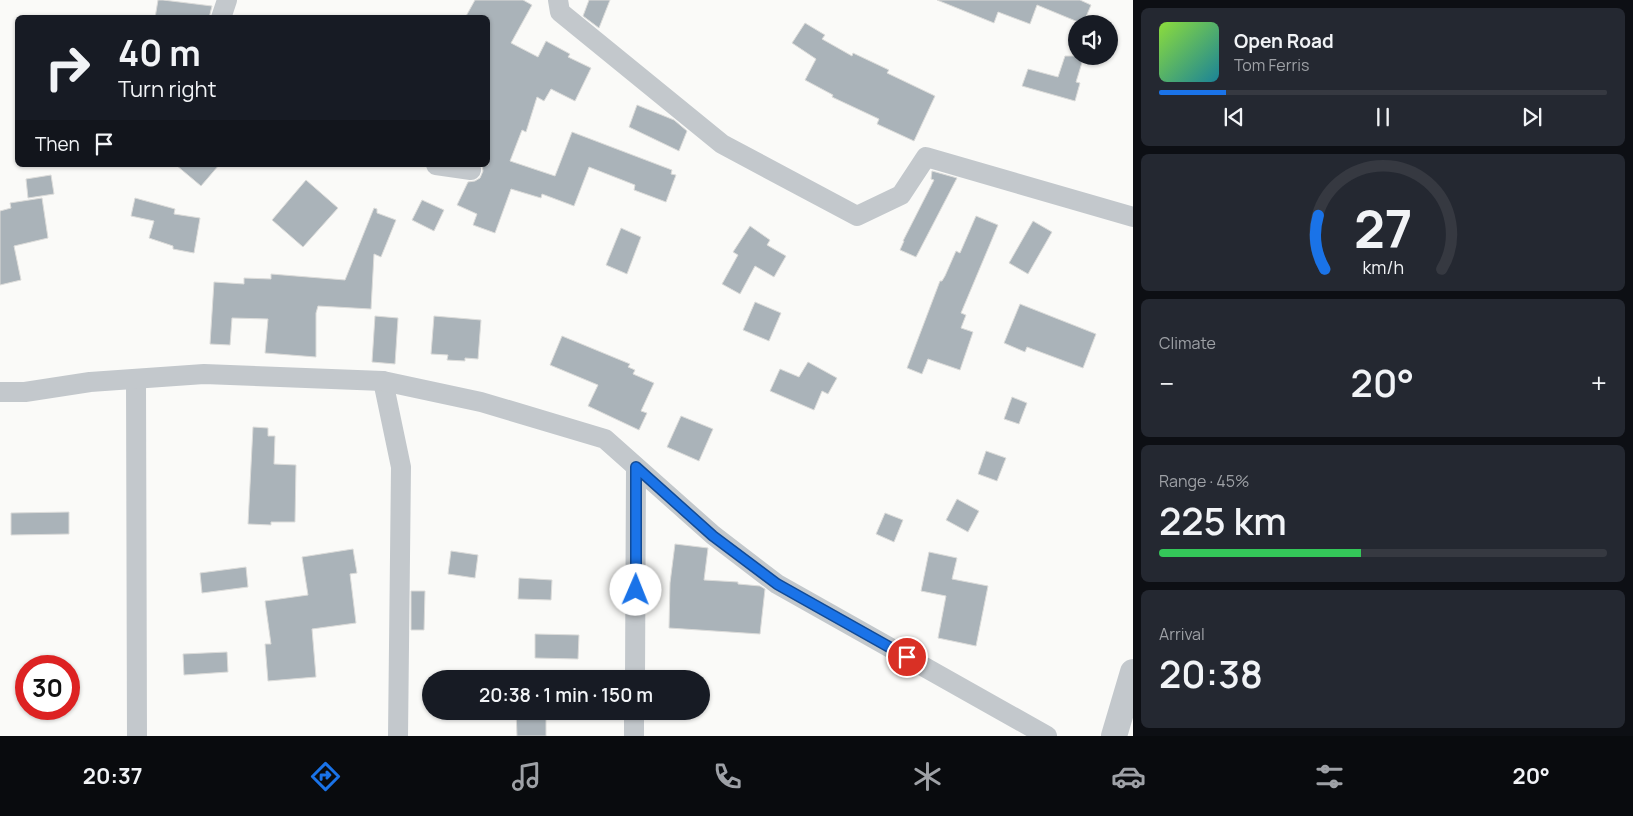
<!DOCTYPE html>
<meta charset="utf-8">
<style>
:root{--surface:#171b24;--page:#242831;--text:#f1f3f6;--muted:#9ea1a6;--line:#363941;--accent:#1a73e8}
body{margin:0;font-family:Manrope,sans-serif;background:var(--page);color:var(--text);height:100vh;display:flex;flex-direction:column;font-size:19px;white-space:nowrap}
*{box-sizing:border-box;margin:0}
p{font-size:16px;color:var(--muted)}
.icon{flex:none;width:28px;height:28px;fill:none;stroke:currentColor;stroke-width:2;stroke-linecap:round;stroke-linejoin:round}
.map{position:relative;flex:1;overflow:hidden}
.side{display:flex;flex-direction:column;gap:8px;padding:8px;background:#0d0f14;width:500px}
.side>*{flex:none}
.guide{position:absolute;left:15px;top:15px;width:475px;height:152px;border-radius:8px;box-shadow:0 1px 4px #0004;background:#171b24;color:var(--text);overflow:hidden}
.buttons{position:absolute;left:1068px;top:15px;display:grid;gap:10px}
.buttons a{display:grid;place-items:center;width:50px;height:50px;border-radius:50%;background:var(--surface);box-shadow:0 1px 4px #0004;font-size:25px}
.speed{position:absolute;left:15px;top:655px;display:flex;gap:10px;font-size:25px;font-weight:700;text-align:center}
.speed>*{display:grid;place-content:center;width:65px;height:65px;border-radius:50%;background:var(--surface);box-shadow:0 1px 4px #0004;line-height:1}
.speed .limit{border:8px solid #d22;background:#fff;color:#111}
.pin{position:absolute;display:grid;place-items:center;width:42px;height:42px;color:#fff;margin:-21px;border:2px solid #fff;border-radius:50%;box-shadow:0 1px 5px #0007}
.me{position:absolute;width:55px;margin:-28px;rotate:1deg;stroke-linejoin:round;filter:drop-shadow(0 0 4px #0008)}
.turn{display:flex;align-items:center;gap:18px;height:105px;padding:0 20px;font-size:22px}
.turn .icon{width:65px;height:65px;stroke-width:2.5}
.turn b{display:block;font-size:35px;line-height:42px}
.then{display:flex;align-items:center;height:48px;padding:0 20px;background:#0003;gap:10px;font-size:19px}
.big{font-size:38px;font-weight:600;line-height:1.1}
.side .widget{flex:1;display:flex;flex-direction:column;justify-content:center;gap:8px;min-width:0;padding:0 18px;border-radius:8px;background:var(--page)}
.side .dial{align-items:center;gap:0}
.dial svg{height:130px;overflow:visible;fill:none;stroke:var(--line);stroke-width:7;stroke-linecap:round;text-anchor:middle}
.dial text{fill:var(--text);stroke:none}
.song{display:flex;align-items:center;gap:15px}
.cover{width:60px;height:60px;border-radius:8px;background:linear-gradient(135deg,hsl(90 70% 55%),hsl(190 70% 35%))}
.played{height:5px;border-radius:2px;background:linear-gradient(90deg,var(--accent) 15%,var(--line) 15%)}
.keys{display:flex;justify-content:space-around;direction:ltr}
.heat{display:flex;justify-content:space-between;align-items:center;font-size:28px;direction:ltr}
.charge{height:8px;border-radius:4px;background:linear-gradient(90deg,#34c759 45%,var(--line) 0)}
.trip{position:absolute;left:422px;top:670px;width:288px;height:50px;border-radius:25px;background:var(--surface);box-shadow:0 1px 4px #0004;font-weight:600;line-height:50px;text-align:center}
.tabs{display:flex;height:80px;justify-content:space-around;align-items:center;background:#090b0e;color:var(--muted)}
.tabs .icon{width:35px;height:35px}
.tabs .on{color:var(--accent)}
.tabs b{font-size:22px;color:var(--text)}
main{display:flex;flex:1;min-height:0}
.map>svg:first-child{display:block}
.building{fill:#aab3b9;stroke:#dcdcda}
.lines{fill:none;stroke-linecap:round;stroke-linejoin:round}
.minor{stroke:#c3c8cc;stroke-width:20}
.tertiary{stroke:#c3c8cc;stroke-width:26}
.route-casing{stroke:#114b97;stroke-width:12}
.route{stroke:#1a73e8;stroke-width:9}
</style>
<main>
<div class="map">
<svg width="1133" height="736" viewBox="0 0 1133 736">
<rect width="100%" height="100%" fill="#fafaf8"/>
<g class="building">
<path d="M 158,0 L 163,0 L 212,6 L 209,18 L 155,18 Z"/>
<path d="M 475,0 L 523,0 L 532,5 L 511,43 L 538,57 L 546,41 L 570,54 L 568,57 L 591,68 L 575,101 L 551,89 L 544,101 L 537,97 L 526,132 L 522,130 L 510,161 L 555,176 L 572,132 L 672,170 L 671,174 L 676,175 L 666,202 L 634,190 L 635,185 L 589,167 L 574,206 L 542,194 L 541,198 L 511,189 L 495,233 L 473,225 L 477,214 L 457,205 L 468,182 L 475,181 L 480,178 L 483,171 L 482,165 L 488,165 L 488,18 L 465,18 Z"/>
<path d="M 589,0 L 610,0 L 599,28 L 583,16 Z"/>
<path d="M 937,0 L 1080,0 L 1091,5 L 1083,24 L 1037,5 L 1030,24 L 998,12 L 994,23 Z"/>
<path d="M 805,23 L 825,35 L 822,39 L 852,56 L 853,53 L 889,70 L 887,73 L 935,96 L 914,141 L 877,124 L 879,119 L 832,97 L 833,95 L 805,80 L 816,59 L 792,43 Z"/>
<path d="M 1065,56 L 1084,56 L 1076,82 L 1080,83 L 1075,101 L 1022,86 L 1028,69 L 1058,77 Z"/>
<path d="M 637,105 L 674,120 L 687,131 L 679,151 L 629,127 Z"/>
<path d="M 176,165 L 219,165 L 201,186 Z"/>
<path d="M 932,171 L 957,178 L 916,257 L 900,250 L 904,241 L 903,241 L 934,180 L 931,179 Z"/>
<path d="M 51,175 L 54,194 L 28,198 L 26,179 Z"/>
<path d="M 306,180 L 338,208 L 303,247 L 272,220 Z"/>
<path d="M 42,198 L 48,238 L 14,246 L 21,280 L 0,285 L 0,211 L 11,208 L 10,203 Z"/>
<path d="M 135,198 L 175,209 L 174,214 L 200,218 L 194,253 L 173,249 L 173,246 L 149,238 L 154,221 L 131,216 Z"/>
<path d="M 422,200 L 444,210 L 434,231 L 412,220 Z"/>
<path d="M 374,208 L 377,209 L 377,213 L 396,220 L 381,257 L 374,254 L 371,309 L 318,306 L 316,313 L 316,357 L 265,353 L 268,319 L 232,318 L 230,345 L 210,344 L 214,282 L 244,284 L 244,278 L 271,279 L 271,274 L 345,280 Z"/>
<path d="M 976,216 L 998,225 L 961,313 L 966,315 L 961,328 L 973,332 L 960,370 L 928,359 L 922,374 L 907,368 L 940,281 L 942,281 L 945,276 L 956,251 L 960,253 Z"/>
<path d="M 1033,221 L 1052,232 L 1028,274 L 1009,263 Z"/>
<path d="M 750,226 L 770,240 L 767,245 L 786,256 L 774,277 L 755,266 L 740,294 L 722,284 L 738,255 L 733,252 Z"/>
<path d="M 621,228 L 641,237 L 627,274 L 606,265 Z"/>
<path d="M 755,302 L 781,313 L 769,341 L 743,330 Z"/>
<path d="M 1020,304 L 1096,334 L 1083,368 L 1027,347 L 1025,352 L 1004,343 Z"/>
<path d="M 375,316 L 398,318 L 395,364 L 372,362 Z"/>
<path d="M 434,316 L 481,320 L 478,359 L 465,358 L 465,361 L 447,360 L 448,355 L 431,354 Z"/>
<path d="M 562,336 L 630,364 L 628,367 L 635,370 L 633,374 L 654,383 L 641,411 L 647,413 L 639,430 L 588,406 L 598,385 L 550,365 Z"/>
<path d="M 808,362 L 837,378 L 828,394 L 822,391 L 814,410 L 770,391 L 780,369 L 799,377 Z"/>
<path d="M 1012,397 L 1027,403 L 1019,424 L 1004,419 Z"/>
<path d="M 681,416 L 713,429 L 699,461 L 667,447 Z"/>
<path d="M 253,427 L 268,428 L 268,436 L 275,436 L 274,464 L 296,465 L 295,522 L 271,522 L 271,525 L 248,524 Z"/>
<path d="M 986,451 L 1006,458 L 997,481 L 978,474 Z"/>
<path d="M 957,499 L 979,511 L 968,532 L 946,520 Z"/>
<path d="M 69,512 L 69,534 L 11,535 L 11,513 Z"/>
<path d="M 885,513 L 903,520 L 894,542 L 876,534 Z"/>
<path d="M 675,544 L 708,548 L 704,580 L 738,582 L 738,584 L 760,586 L 765,589 L 760,634 L 669,628 L 670,583 Z"/>
<path d="M 353,549 L 357,573 L 350,574 L 356,623 L 312,629 L 316,677 L 268,681 L 265,644 L 271,644 L 265,601 L 308,595 L 302,557 Z"/>
<path d="M 451,551 L 478,555 L 475,578 L 448,574 Z"/>
<path d="M 929,552 L 957,558 L 952,579 L 988,586 L 976,646 L 938,638 L 946,596 L 921,591 Z"/>
<path d="M 246,567 L 248,587 L 202,593 L 200,573 Z"/>
<path d="M 519,578 L 552,580 L 551,600 L 518,599 Z"/>
<path d="M 411,591 L 425,591 L 424,630 L 411,630 Z"/>
<path d="M 535,634 L 579,635 L 578,659 L 535,658 Z"/>
<path d="M 227,652 L 228,672 L 184,675 L 183,654 Z"/>
<path d="M 516,711 L 546,711 L 546,736 L 517,736 Z"/>
</g>
<g class="lines">
<g class="minor">
<path d="M 558,0 L 560,12 L 722,144 L 857,216 L 901,195 L 926,157 L 1133,217"/>
<path d="M 221,18 L 227,0"/>
<path d="M 436,165 L 471,170"/>
<path d="M 136,379 L 137,736"/>
<path d="M 383,381 L 401,467 L 398,736"/>
<path d="M 0,392 L 25,392 L 90,382 L 204,374 L 383,381 L 481,402 L 605,439 L 713,535 L 777,584 L 1047,736"/>
<path d="M 635,679 L 636,467"/>
<path d="M 634,736 L 634,711"/>
</g>
<path class="tertiary" d="M 1114,736 L 1133,672"/>
</g>
<g class="lines">
<g class="route-casing">
<path id="route" d="M 636,590 L 636,467 L 713,536 L 777,584 L 907,657"/>
</g>
<use href="#route" class="route"/>
</g>
</svg>
<div class="buttons">
<a><svg class="icon" aria-label="sound" viewBox="0 0 24 24"><path d="M4 9h4l5-4v14l-5-4H4zM17 9q2 3 0 6"/></svg></a>
</div>
<div class="speed"><div class="limit">30</div></div>
<div class="pin" style="left:907px;top:657px;background:#d93025"><svg class="icon" aria-label="arrive" viewBox="0 0 24 24"><path d="M6 21V4h12l-3 4 3 4H6"/></svg></div>
<svg class="me" style="left:636px;top:590px" viewBox="-20 -20 40 40"><circle r="19" fill="#fff"/><path d="M0-13L10 11 0 6-10 11z" fill="#1a73e8"/></svg>
<div class="trip">20:38 · 1 min · 150 m</div>
<div class="guide">
<div class="turn"><svg class="icon" aria-label="right" viewBox="0 0 24 24"><path d="M7 20v-9h11M14 6l5 5-5 5"/></svg><div><b>40 m</b>Turn right</div></div>
<div class="then">Then<svg class="icon" aria-label="arrive" viewBox="0 0 24 24"><path d="M6 21V4h12l-3 4 3 4H6"/></svg></div>
</div>
</div>
<section class="side">
<div class="widget">
<div class="song"><i class="cover"></i><div><b>Open Road</b><p>Tom Ferris</p></div></div>
<div class="played"></div>
<div class="keys"><svg class="icon" aria-label="previous" viewBox="0 0 24 24"><path d="M18 5L8 12l10 7zM5 5v14"/></svg><svg class="icon" aria-label="pause" viewBox="0 0 24 24"><path d="M8 5v14M16 5v14"/></svg><svg class="icon" aria-label="next" viewBox="0 0 24 24"><path d="M6 5l10 7-10 7zM19 5v14"/></svg></div>
</div>
<div class="widget dial"><svg viewBox="0 0 100 80">
<path d="M14 69A42 42 0 1 1 86 69"/>
<path d="M14 69A42 42 0 0 1 10 36" stroke="#1a73e8"/>
<text x="50" y="56" font-size="32" font-weight="700">27</text>
<text x="50" y="72" font-size="11">km/h</text>
</svg></div>
<div class="widget"><p>Climate</p>
<div class="heat"><a>−</a><b class="big">20°</b><a>+</a></div>
</div>
<div class="widget"><p>Range · 45%</p><b class="big">225 km</b><div class="charge"></div></div>
<div class="widget"><p>Arrival</p><b class="big">20:38</b></div>
</section>
</main>
<nav class="tabs">
<b>20:37</b>
<svg class="icon on" aria-label="directions" viewBox="0 0 24 24"><path d="M12 3l9 9-9 9-9-9zM9 14v-3h6M13 9l2 2-2 2"/></svg>
<svg class="icon" aria-label="music" viewBox="0 0 24 24"><path d="M9 18V5l10-2v13"/><circle cx="6" cy="18" r="3"/><circle cx="16" cy="16" r="3"/></svg>
<svg class="icon" aria-label="phone" viewBox="0 0 24 24"><path d="M5 4h4l2 5-3 2q2 4 5 5l2-3 5 2v4C11 20 4 13 5 4z"/></svg>
<svg class="icon" aria-label="climate" viewBox="0 0 24 24"><path d="M12 3v18M4 7l16 10M4 17L20 7"/></svg>
<svg class="icon" aria-label="car" viewBox="0 0 24 24"><path d="M5 17H2v-5l4-1 3-4h7l3 4 3 1v5h-3M9 17h6M6 11h13"/><circle cx="7" cy="17" r="2"/><circle cx="17" cy="17" r="2"/></svg>
<svg class="icon" aria-label="filters" viewBox="0 0 24 24"><path d="M4 7h16M4 17h16"/><circle cx="9" cy="7" r="2"/><circle cx="15" cy="17" r="2"/></svg>
<b>20°</b>
</nav>
